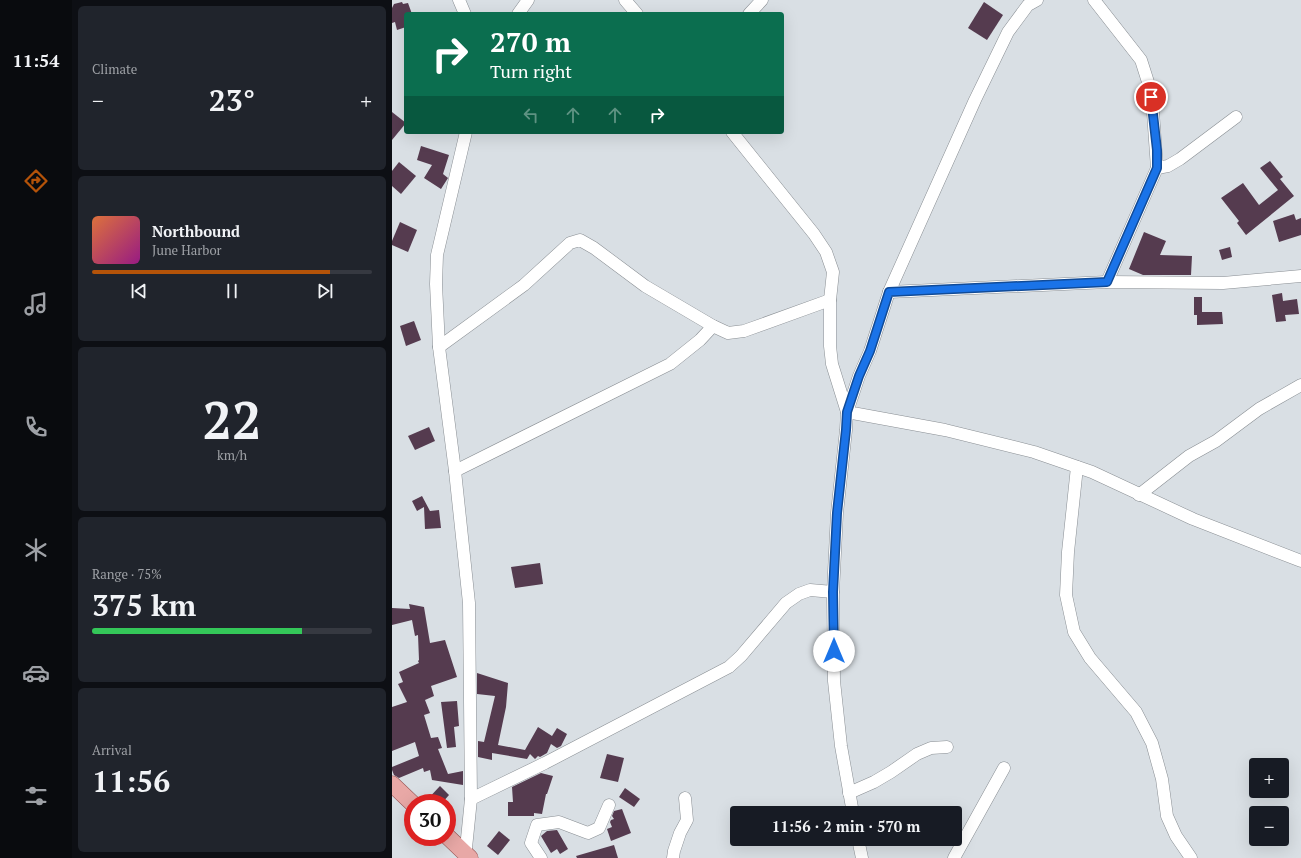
<!DOCTYPE html>
<meta charset="utf-8">
<style>
:root{--surface:#171b24;--page:#20242c;--text:#f1f3f6;--muted:#9ea1a6;--line:#363941;--accent:#b45309}
body{margin:0;font-family:"PT Serif",serif;background:var(--page);color:var(--text);height:100vh;display:flex;flex-direction:column;font-size:15px;white-space:nowrap}
*{box-sizing:border-box;margin:0}
p{font-size:13px;color:var(--muted)}
.icon{flex:none;width:22px;height:22px;fill:none;stroke:currentColor;stroke-width:2;stroke-linecap:round;stroke-linejoin:round}
.map{position:relative;flex:1;overflow:hidden}
.sheet{display:flex;flex-direction:column;gap:6px;padding:6px;background:#0d0f14;width:320px}
.sheet>*{flex:none}
.top-card{position:absolute;left:12px;top:12px;width:380px;height:122px;border-radius:4px;box-shadow:0 4px 16px #0002;background:#0b6e4f;color:#fff;overflow:hidden}
.tools{position:absolute;left:857px;top:758px;display:grid;gap:8px}
.tools a{display:grid;place-items:center;width:40px;height:40px;border-radius:4px;background:var(--surface);box-shadow:0 4px 16px #0002;font-size:20px}
.speed{position:absolute;left:12px;top:794px;display:flex;gap:8px;font-size:20px;font-weight:700;text-align:center}
.speed>*{display:grid;place-content:center;width:52px;height:52px;border-radius:50%;background:var(--surface);box-shadow:0 4px 16px #0002;line-height:1}
.speed .limit{border:6px solid #d22;background:#fff;color:#111}
.pin{position:absolute;display:grid;place-items:center;width:34px;height:34px;color:#fff;margin:-17px;border:2px solid #fff;border-radius:50%;box-shadow:0 1px 4px #0007}
.me{position:absolute;width:44px;margin:-22px;rotate:0deg;stroke-linejoin:round;filter:drop-shadow(0 0 3px #0008)}
.turn{display:flex;align-items:center;gap:14px;height:84px;padding:0 20px;font-size:18px}
.turn .icon{width:52px;height:52px;stroke-width:2.5}
.turn b{display:block;font-size:28px;line-height:34px}
.lanes{display:flex;align-items:center;height:38px;padding:0 20px;background:#0003;justify-content:center;gap:20px;direction:ltr}
.lanes .off{opacity:.35}
.big{font-size:30px;font-weight:600;line-height:1.1}
.sheet .card{flex:1;display:flex;flex-direction:column;justify-content:center;gap:6px;min-width:0;padding:0 14px;border-radius:6px;background:var(--page)}
.sheet .dial{align-items:center;gap:0}
.dial b{font-size:52px;line-height:1}
.song{display:flex;align-items:center;gap:12px}
.cover{width:48px;height:48px;border-radius:6px;background:linear-gradient(135deg,hsl(20 70% 55%),hsl(310 70% 35%))}
.played{height:4px;border-radius:2px;background:linear-gradient(90deg,var(--accent) 85%,var(--line) 85%)}
.keys{display:flex;justify-content:space-around;direction:ltr}
.heat{display:flex;justify-content:space-between;align-items:center;font-size:22px;direction:ltr}
.charge{height:6px;border-radius:3px;background:linear-gradient(90deg,#34c759 75%,var(--line) 0)}
.trip{position:absolute;left:338px;top:806px;width:232px;height:40px;border-radius:4px;background:var(--surface);box-shadow:0 4px 16px #0002;font-weight:600;line-height:40px;text-align:center}
main{display:flex;flex:1;min-height:0}
.tabs{display:flex;flex-direction:column;width:72px;justify-content:space-around;align-items:center;background:#090b0e;color:var(--muted)}
.tabs .icon{width:28px;height:28px}
.tabs .on{color:var(--accent)}
.tabs b{font-size:18px;color:var(--text)}
.map>svg:first-child{display:block}
.building{fill:#553b4f}
.lines{fill:none;stroke-linecap:round;stroke-linejoin:round}
.minor-casing{stroke:#898e93;stroke-width:13}
.major-casing{stroke:#985453;stroke-width:17}
.minor{stroke:#fff;stroke-width:12}
.major{stroke:#e8a8a6;stroke-width:16}
.route-casing{stroke:#114b97;stroke-width:10}
.route{stroke:#1a73e8;stroke-width:7}
</style>
<main>
<nav class="tabs">
<b>11:54</b>
<svg class="icon on" aria-label="directions" viewBox="0 0 24 24"><path d="M12 3l9 9-9 9-9-9zM9 14v-3h6M13 9l2 2-2 2"/></svg>
<svg class="icon" aria-label="music" viewBox="0 0 24 24"><path d="M9 18V5l10-2v13"/><circle cx="6" cy="18" r="3"/><circle cx="16" cy="16" r="3"/></svg>
<svg class="icon" aria-label="phone" viewBox="0 0 24 24"><path d="M5 4h4l2 5-3 2q2 4 5 5l2-3 5 2v4C11 20 4 13 5 4z"/></svg>
<svg class="icon" aria-label="climate" viewBox="0 0 24 24"><path d="M12 3v18M4 7l16 10M4 17L20 7"/></svg>
<svg class="icon" aria-label="car" viewBox="0 0 24 24"><path d="M5 17H2v-5l4-1 3-4h7l3 4 3 1v5h-3M9 17h6M6 11h13"/><circle cx="7" cy="17" r="2"/><circle cx="17" cy="17" r="2"/></svg>
<svg class="icon" aria-label="filters" viewBox="0 0 24 24"><path d="M4 7h16M4 17h16"/><circle cx="9" cy="7" r="2"/><circle cx="15" cy="17" r="2"/></svg>
</nav>
<section class="sheet">
<div class="card"><p>Climate</p>
<div class="heat"><a>−</a><b class="big">23°</b><a>+</a></div>
</div>
<div class="card">
<div class="song"><i class="cover"></i><div><b>Northbound</b><p>June Harbor</p></div></div>
<div class="played"></div>
<div class="keys"><svg class="icon" aria-label="previous" viewBox="0 0 24 24"><path d="M18 5L8 12l10 7zM5 5v14"/></svg><svg class="icon" aria-label="pause" viewBox="0 0 24 24"><path d="M8 5v14M16 5v14"/></svg><svg class="icon" aria-label="next" viewBox="0 0 24 24"><path d="M6 5l10 7-10 7zM19 5v14"/></svg></div>
</div>
<div class="card dial"><b>22</b><p>km/h</p></div>
<div class="card"><p>Range · 75%</p><b class="big">375 km</b><div class="charge"></div></div>
<div class="card"><p>Arrival</p><b class="big">11:56</b></div>
</section>
<div class="map">
<svg width="909" height="858" viewBox="0 0 909 858">
<rect width="100%" height="100%" fill="#d9dfe4"/>
<g class="building">
<path d="M 10,2 L 11,4 L 16,3 L 20,14 L 14,14 L 14,27 L 5,30 L 3,22 L 0,23 L 0,8 L 2,4 Z"/>
<path d="M 592,2 L 611,15 L 595,40 L 576,28 Z"/>
<path d="M 0,112 L 14,123 L 0,140 Z"/>
<path d="M 29,146 L 57,155 L 51,174 L 56,178 L 49,189 L 32,178 L 40,165 L 25,160 Z"/>
<path d="M 878,161 L 891,177 L 888,179 L 902,196 L 854,235 L 845,223 L 847,221 L 829,198 L 851,183 L 867,205 L 886,190 L 868,168 Z"/>
<path d="M 7,162 L 24,176 L 9,194 L 0,186 L 0,171 Z"/>
<path d="M 902,214 L 904,220 L 909,218 L 909,235 L 887,242 L 881,221 Z"/>
<path d="M 8,222 L 25,230 L 16,252 L 0,245 L 0,241 Z"/>
<path d="M 752,232 L 774,241 L 768,255 L 800,256 L 799,275 L 751,275 L 737,269 Z"/>
<path d="M 838,247 L 840,257 L 830,260 L 827,250 Z"/>
<path d="M 890,293 L 891,301 L 905,299 L 907,314 L 893,315 L 894,321 L 884,322 L 880,295 Z"/>
<path d="M 802,297 L 810,297 L 810,312 L 830,312 L 831,324 L 805,325 L 805,315 L 802,315 Z"/>
<path d="M 22,321 L 29,340 L 14,346 L 8,326 Z"/>
<path d="M 37,427 L 43,441 L 23,450 L 16,436 Z"/>
<path d="M 30,496 L 38,511 L 47,510 L 49,528 L 33,529 L 32,507 L 25,511 L 20,501 Z"/>
<path d="M 148,563 L 151,584 L 123,588 L 119,567 Z"/>
<path d="M 17,604 L 32,607 L 38,643 L 53,640 L 65,677 L 39,686 L 42,696 L 33,700 L 38,713 L 32,715 L 39,738 L 46,737 L 50,748 L 46,749 L 56,774 L 71,771 L 71,785 L 40,780 L 38,770 L 32,772 L 31,768 L 7,778 L 2,775 L 0,770 L 0,767 L 27,756 L 23,742 L 0,751 L 0,707 L 15,702 L 6,684 L 11,682 L 7,672 L 27,663 L 26,661 L 27,660 L 26,635 L 23,636 L 20,620 L 0,625 L 0,608 L 18,609 Z"/>
<path d="M 85,673 L 116,683 L 114,707 L 106,745 L 133,750 L 146,727 L 160,736 L 165,728 L 175,734 L 169,746 L 165,748 L 159,744 L 155,753 L 148,757 L 146,756 L 143,759 L 138,754 L 135,759 L 100,753 L 100,760 L 86,757 L 86,741 L 92,742 L 103,696 L 85,694 Z"/>
<path d="M 65,701 L 67,726 L 62,727 L 64,747 L 55,748 L 49,702 Z"/>
<path d="M 215,754 L 232,758 L 226,782 L 208,778 Z"/>
<path d="M 149,773 L 161,776 L 155,794 L 154,794 L 150,814 L 142,813 L 142,816 L 116,816 L 116,802 L 121,802 L 120,787 Z"/>
<path d="M 48,786 L 57,795 L 50,803 L 32,803 Z"/>
<path d="M 233,788 L 248,799 L 242,807 L 227,797 Z"/>
<path d="M 230,809 L 239,833 L 219,841 L 215,829 L 220,827 L 218,822 L 219,820 L 222,819 L 220,816 L 222,811 Z"/>
<path d="M 165,830 L 176,849 L 168,854 L 165,849 L 159,853 L 149,836 L 155,831 Z"/>
<path d="M 107,831 L 118,840 L 106,855 L 95,846 Z"/>
<path d="M 222,845 L 226,858 L 185,858 L 184,856 Z"/>
</g>
<g class="lines">
<g class="minor-casing">
<g id="minor">
<path d="M 67,0 L 73,14"/>
<path d="M 233,0 L 245,14"/>
<path d="M 645,0 L 636,5 L 616,32 L 583,100 L 497,292 L 478,351 L 467,376 L 455,412 L 553,430 L 642,452 L 700,472 L 801,519 L 909,561"/>
<path d="M 702,0 L 749,60 L 756,82 L 761,112 L 765,168 L 715,282"/>
<path d="M 126,14 L 136,0"/>
<path d="M 357,14 L 370,0"/>
<path d="M 340,132 L 422,234 L 434,252 L 441,272 L 438,300 L 438,346 L 440,364 L 455,412 L 454,430 L 445,513 L 441,592 L 442,681 L 449,746 L 461,813"/>
<path d="M 765,168 L 776,166 L 788,159 L 844,117"/>
<path d="M 497,292 L 715,282 L 831,283 L 909,276"/>
<path d="M 47,347 L 132,285 L 178,243 L 188,240 L 202,248 L 253,286 L 321,326 L 336,333 L 352,331 L 438,300"/>
<path d="M 685,467 L 676,552 L 674,595 L 682,632 L 698,658 L 744,712 L 760,743 L 770,779 L 775,816 L 784,836 L 799,858"/>
<path d="M 63,471 L 278,364 L 308,340 L 321,326"/>
<path d="M 747,495 L 797,456 L 824,441 L 867,409 L 909,385"/>
<path d="M 457,793 L 482,782 L 499,772 L 525,754 L 539,748 L 555,747"/>
<path d="M 79,799 L 153,763 L 337,667 L 349,656 L 394,603 L 407,594 L 418,590 L 441,592"/>
<path d="M 466,839 L 470,858"/>
<path d="M 73,858 L 79,799 L 77,603 L 63,471 L 47,347 L 44,284 L 45,255 L 74,132"/>
<path d="M 149,858 L 139,843 L 145,825 L 167,822 L 196,833 L 207,828 L 217,805"/>
<path d="M 281,858 L 282,851 L 288,833 L 295,820 L 293,798"/>
<path d="M 562,858 L 612,768"/>
</g>
</g>
<g class="major-casing">
<g id="major">
<path d="M 0,784 L 21,804"/>
<path d="M 55,836 L 78,858"/>
</g>
</g>
<use href="#minor" class="minor"/>
<use href="#major" class="major"/>
</g>
<g class="lines">
<g class="route-casing">
<path id="route" d="M 442,651 L 441,592 L 445,513 L 454,430 L 455,412 L 467,376 L 478,351 L 497,292 L 715,282 L 765,168 L 765,150 L 759,97"/>
</g>
<use href="#route" class="route"/>
</g>
</svg>
<div class="tools">
<a>+</a>
<a>−</a>
</div>
<div class="speed"><div class="limit">30</div></div>
<div class="pin" style="left:759px;top:97px;background:#d93025"><svg class="icon" aria-label="arrive" viewBox="0 0 24 24"><path d="M6 21V4h12l-3 4 3 4H6"/></svg></div>
<svg class="me" style="left:442px;top:651px" viewBox="-20 -20 40 40"><circle r="19" fill="#fff"/><path d="M0-13L10 11 0 6-10 11z" fill="#1a73e8"/></svg>
<div class="trip">11:56 · 2 min · 570 m</div>
<div class="top-card">
<div class="turn"><svg class="icon" aria-label="right" viewBox="0 0 24 24"><path d="M7 20v-9h11M14 6l5 5-5 5"/></svg><div><b>270 m</b>Turn right</div></div>
<div class="lanes"><svg class="icon off" aria-label="left" viewBox="0 0 24 24"><path d="M17 20v-9H6M10 6l-5 5 5 5"/></svg><svg class="icon off" aria-label="ahead" viewBox="0 0 24 24"><path d="M12 20V5M6 11l6-6 6 6"/></svg><svg class="icon off" aria-label="ahead" viewBox="0 0 24 24"><path d="M12 20V5M6 11l6-6 6 6"/></svg><svg class="icon" aria-label="right" viewBox="0 0 24 24"><path d="M7 20v-9h11M14 6l5 5-5 5"/></svg></div>
</div>
</div>
</main>
